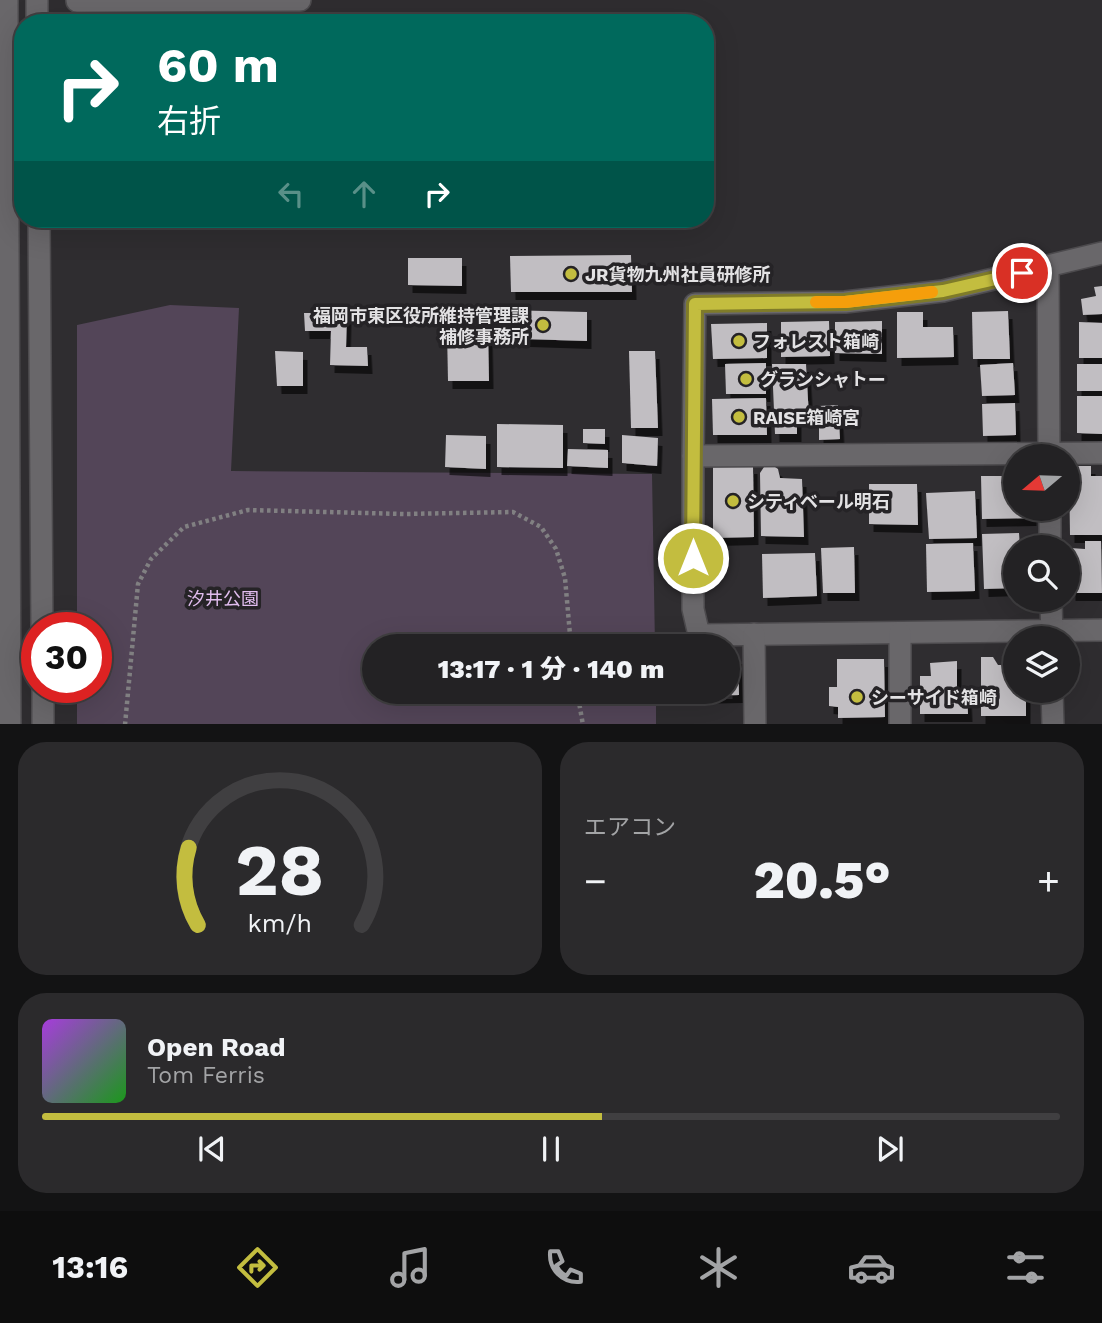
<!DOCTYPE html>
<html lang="ja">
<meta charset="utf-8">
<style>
:root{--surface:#232224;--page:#2b2a2c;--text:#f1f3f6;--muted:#a3a4a6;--line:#403f41;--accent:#c3bd3f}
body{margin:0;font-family:"Work Sans","Noto Sans JP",sans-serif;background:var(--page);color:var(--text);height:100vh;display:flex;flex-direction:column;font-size:26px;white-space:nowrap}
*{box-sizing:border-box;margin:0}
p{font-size:23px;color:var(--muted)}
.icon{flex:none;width:38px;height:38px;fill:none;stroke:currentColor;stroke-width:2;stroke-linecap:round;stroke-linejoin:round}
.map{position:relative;height:724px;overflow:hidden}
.sheet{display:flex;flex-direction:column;gap:18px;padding:18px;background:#131314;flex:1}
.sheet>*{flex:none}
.top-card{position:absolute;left:14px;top:14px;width:700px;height:214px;border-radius:28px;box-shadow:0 7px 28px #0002,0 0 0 2px var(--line);background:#00695c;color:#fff;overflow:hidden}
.needle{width:46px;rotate:251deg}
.buttons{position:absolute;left:1003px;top:444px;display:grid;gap:14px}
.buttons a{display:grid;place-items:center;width:77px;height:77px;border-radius:50%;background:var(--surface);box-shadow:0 7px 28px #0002,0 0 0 2px var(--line);font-size:35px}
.speed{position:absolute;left:21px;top:612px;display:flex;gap:14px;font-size:35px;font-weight:700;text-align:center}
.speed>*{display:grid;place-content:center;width:91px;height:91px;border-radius:50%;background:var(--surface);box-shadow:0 7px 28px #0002,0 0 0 2px var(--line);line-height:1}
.speed .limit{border:10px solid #d22;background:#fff;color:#111}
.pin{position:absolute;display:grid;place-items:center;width:60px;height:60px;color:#fff;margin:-30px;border:4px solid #fff;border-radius:50%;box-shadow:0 2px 7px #0007}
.me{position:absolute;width:77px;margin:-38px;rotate:0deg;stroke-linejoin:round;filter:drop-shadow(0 0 5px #0008)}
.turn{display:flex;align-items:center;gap:24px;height:147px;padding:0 28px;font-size:32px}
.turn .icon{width:91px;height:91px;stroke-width:2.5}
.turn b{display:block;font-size:49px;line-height:60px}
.lanes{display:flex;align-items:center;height:66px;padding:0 28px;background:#0003;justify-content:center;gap:35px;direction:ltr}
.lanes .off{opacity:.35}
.big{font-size:52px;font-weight:800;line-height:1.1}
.sheet .tile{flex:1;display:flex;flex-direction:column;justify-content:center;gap:10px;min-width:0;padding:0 24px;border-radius:28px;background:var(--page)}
.sheet .dial{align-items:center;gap:0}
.dial svg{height:182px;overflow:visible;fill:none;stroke:var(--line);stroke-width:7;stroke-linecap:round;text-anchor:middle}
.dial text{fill:var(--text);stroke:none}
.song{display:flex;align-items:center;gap:21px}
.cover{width:84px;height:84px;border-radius:10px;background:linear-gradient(135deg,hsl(280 70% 55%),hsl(120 70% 35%))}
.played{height:7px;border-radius:4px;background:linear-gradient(90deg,var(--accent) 55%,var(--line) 55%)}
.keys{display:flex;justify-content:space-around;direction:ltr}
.heat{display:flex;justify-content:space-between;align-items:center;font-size:38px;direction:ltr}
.sheet .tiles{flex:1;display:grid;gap:18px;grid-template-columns:1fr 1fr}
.tile:last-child{grid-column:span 2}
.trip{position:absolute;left:362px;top:634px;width:378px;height:70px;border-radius:35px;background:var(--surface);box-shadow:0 7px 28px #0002,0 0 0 2px var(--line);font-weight:800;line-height:70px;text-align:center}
.tab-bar{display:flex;height:112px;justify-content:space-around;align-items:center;background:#0e0e0e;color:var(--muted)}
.tab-bar .icon{width:49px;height:49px}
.tab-bar .active{color:var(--accent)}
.tab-bar b{font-size:32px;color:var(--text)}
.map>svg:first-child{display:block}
.green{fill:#534558}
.building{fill:#c1bec2;filter:url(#shadow)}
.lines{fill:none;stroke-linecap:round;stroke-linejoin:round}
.street-casing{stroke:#4c4a4d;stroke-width:24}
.secondary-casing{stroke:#4c4a4d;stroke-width:24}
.path{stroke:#818082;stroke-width:4.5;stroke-dasharray:3.5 3.5;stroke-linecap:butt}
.street{stroke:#69676a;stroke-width:21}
.secondary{stroke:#69676a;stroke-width:21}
.route-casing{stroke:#7f7b29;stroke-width:18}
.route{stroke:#c3bd3f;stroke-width:12}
.slow{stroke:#f59e0b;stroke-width:12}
.poi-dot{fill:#c3bd3f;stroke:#252326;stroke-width:2.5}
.labels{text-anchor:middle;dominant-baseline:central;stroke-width:7;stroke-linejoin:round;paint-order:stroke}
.poi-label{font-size:18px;font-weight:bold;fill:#e3e2e4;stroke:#252326;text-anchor:start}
.park-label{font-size:18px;fill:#e1bdef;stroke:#252326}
</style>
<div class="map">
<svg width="1102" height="725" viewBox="0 0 1102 725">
<defs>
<filter id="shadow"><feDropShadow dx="4.5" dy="8" stdDeviation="0" flood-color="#0009"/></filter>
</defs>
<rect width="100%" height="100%" fill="#2f2d30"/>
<path class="green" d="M 170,305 L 239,308 L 231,471 L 652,474 L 655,646 L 374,646 L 374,691 L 656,691 L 656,724 L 77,724 L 77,688 L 96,688 L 96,628 L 77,628 L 77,325 Z"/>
<g class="building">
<path d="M 631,255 L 632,292 L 511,292 L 510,256 Z"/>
<path d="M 408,258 L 462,258 L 462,286 L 408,285 Z"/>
<path d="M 1102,286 L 1102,314 L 1083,315 L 1081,299 L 1096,296 L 1094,287 Z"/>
<path d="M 498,310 L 587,312 L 587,341 L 498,338 Z"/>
<path d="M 1008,311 L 1010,359 L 973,359 L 972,312 Z"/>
<path d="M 897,312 L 923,312 L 923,327 L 953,327 L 954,357 L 897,358 Z"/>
<path d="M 304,313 L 347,313 L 346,347 L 367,347 L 368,366 L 330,365 L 331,331 L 305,331 Z"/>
<path d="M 829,321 L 830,356 L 781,357 L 781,322 Z"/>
<path d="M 882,321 L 882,354 L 835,353 L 835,322 Z"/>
<path d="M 1079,322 L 1102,323 L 1102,358 L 1079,358 Z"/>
<path d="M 767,323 L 767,358 L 713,359 L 711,324 Z"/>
<path d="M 447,331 L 488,331 L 489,381 L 448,381 Z"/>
<path d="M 275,351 L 303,352 L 303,386 L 277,386 Z"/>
<path d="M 629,351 L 655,351 L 658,428 L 631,428 Z"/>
<path d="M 766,363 L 766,394 L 726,394 L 725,364 Z"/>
<path d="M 1013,363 L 1015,395 L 982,396 L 980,365 Z"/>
<path d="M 772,364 L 806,364 L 809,418 L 797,417 L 797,434 L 775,434 Z"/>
<rect x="1077" y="364" width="25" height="27"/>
<path d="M 1077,396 L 1102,396 L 1102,434 L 1077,433 Z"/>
<path d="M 766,398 L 767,435 L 713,435 L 712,399 Z"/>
<path d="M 1015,403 L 1016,435 L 983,436 L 982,404 Z"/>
<path d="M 838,405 L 840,439 L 819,440 L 819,406 Z"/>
<path d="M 497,424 L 563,425 L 563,468 L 497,467 Z"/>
<path d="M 583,429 L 605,429 L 605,444 L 583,443 Z"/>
<path d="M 446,435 L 486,436 L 486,469 L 445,467 Z"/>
<path d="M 622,435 L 658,438 L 657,466 L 622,463 Z"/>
<path d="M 568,449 L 608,450 L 608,468 L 567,466 Z"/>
<path d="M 772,465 L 778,469 L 780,478 L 802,479 L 804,537 L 761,536 L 760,473 L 764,467 Z"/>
<path d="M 713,466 L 753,466 L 754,537 L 713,538 Z"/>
<path d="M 1069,466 L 1091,466 L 1091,476 L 1102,476 L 1102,535 L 1070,535 Z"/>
<path d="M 981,476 L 1015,476 L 1015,509 L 1032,509 L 1032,518 L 982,519 Z"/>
<path d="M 869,484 L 917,484 L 918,525 L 869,524 Z"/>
<path d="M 975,491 L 977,538 L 929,539 L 926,493 Z"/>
<path d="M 1019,533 L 1020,548 L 1015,548 L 1015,588 L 984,589 L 982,534 Z"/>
<path d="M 1085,541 L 1101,541 L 1102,593 L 1071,593 L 1070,548 L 1085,549 Z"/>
<path d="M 973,543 L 975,591 L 927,592 L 926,544 Z"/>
<path d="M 854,547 L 855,593 L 823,593 L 821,548 Z"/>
<path d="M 815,553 L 817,596 L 763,598 L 762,554 Z"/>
<path d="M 728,656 L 738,656 L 739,695 L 690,696 L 690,691 L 728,691 Z"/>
<path d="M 981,657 L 993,657 L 998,665 L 1015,665 L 1015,691 L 1026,691 L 1026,716 L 981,716 Z"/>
<path d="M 837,659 L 884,659 L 885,717 L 838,718 L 838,707 L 829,706 L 829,687 L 837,687 Z"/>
<path d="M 957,661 L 957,694 L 967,694 L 968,714 L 920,714 L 920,676 L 931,676 L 930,663 Z"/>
</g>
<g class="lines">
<g class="street-casing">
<g id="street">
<path d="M 77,0 L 77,1 L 300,0"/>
<path d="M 1102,253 L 943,291 L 845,302 L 695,304 L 693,456 L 693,609 L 699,635 L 1102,630"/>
<path d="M 1048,267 L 1049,457"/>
<path d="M 693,456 L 1102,453"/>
<path d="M 1050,509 L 1050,548"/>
<path d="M 1051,600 L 1052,639"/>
<path d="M 900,633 L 900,725"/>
<path d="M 754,634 L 755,725"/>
<path d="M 1052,691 L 1053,725"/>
</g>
</g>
<g class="secondary-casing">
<g id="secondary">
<path d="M 7,0 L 10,725"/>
<path d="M 37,0 L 37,23"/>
<path d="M 39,219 L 42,628"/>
<path d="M 43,688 L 43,725"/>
</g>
</g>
<g class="path">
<path d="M 577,691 L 583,725"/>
<path d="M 125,725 L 138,584 L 151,559 L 184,527 L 248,510 L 404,514 L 513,512 L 541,527 L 556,549 L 565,578 L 571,646"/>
</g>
<use href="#street" class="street"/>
<use href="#secondary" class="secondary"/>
</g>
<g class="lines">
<g class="route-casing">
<path id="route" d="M 693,558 L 695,304 L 845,302 L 943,291 L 1022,273"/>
</g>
<use href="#route" class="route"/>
<path class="slow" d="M 816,302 L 845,302 L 932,292"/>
</g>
<g class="poi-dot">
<circle cx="571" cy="274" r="7"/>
<circle cx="543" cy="325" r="7"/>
<circle cx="739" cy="341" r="7"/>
<circle cx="746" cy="379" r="7"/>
<circle cx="739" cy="417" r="7"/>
<circle cx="733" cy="501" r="7"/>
<circle cx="857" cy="697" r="7"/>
</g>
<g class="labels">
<g class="poi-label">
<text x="585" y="274">JR貨物九州社員研修所</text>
<text x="529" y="315" text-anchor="end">福岡市東区役所維持管理課<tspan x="529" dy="21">補修事務所</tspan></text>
<text x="753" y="341">フォレスト箱崎</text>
<text x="760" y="379">グランシャトー</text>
<text x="753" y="417">RAISE箱崎宮</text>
<text x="747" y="501">シティベール明石</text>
<text x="871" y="697">シーサイド箱崎</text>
</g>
<g class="park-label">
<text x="223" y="598">汐井公園</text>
</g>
</g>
</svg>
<div class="buttons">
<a><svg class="needle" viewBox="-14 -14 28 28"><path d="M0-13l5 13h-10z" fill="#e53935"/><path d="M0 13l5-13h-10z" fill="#a3a4a6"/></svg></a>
<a><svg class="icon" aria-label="search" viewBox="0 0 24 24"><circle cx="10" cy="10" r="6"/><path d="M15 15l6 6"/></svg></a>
<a><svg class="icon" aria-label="layers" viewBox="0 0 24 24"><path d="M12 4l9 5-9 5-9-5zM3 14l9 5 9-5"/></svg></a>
</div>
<div class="speed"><div class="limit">30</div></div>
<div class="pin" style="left:1022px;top:273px;background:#d93025"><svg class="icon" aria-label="arrive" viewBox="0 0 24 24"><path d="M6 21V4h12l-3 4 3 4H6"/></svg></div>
<svg class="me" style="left:693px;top:558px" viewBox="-20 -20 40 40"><circle r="17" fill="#c3bd3f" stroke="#fff" stroke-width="3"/><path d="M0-11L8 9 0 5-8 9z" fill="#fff"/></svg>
<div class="trip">13:17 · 1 分 · 140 m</div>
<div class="top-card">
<div class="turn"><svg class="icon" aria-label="right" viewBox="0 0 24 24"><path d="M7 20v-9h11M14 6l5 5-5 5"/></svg><div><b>60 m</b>右折</div></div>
<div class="lanes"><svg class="icon off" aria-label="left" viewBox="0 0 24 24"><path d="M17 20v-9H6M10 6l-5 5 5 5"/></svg><svg class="icon off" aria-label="ahead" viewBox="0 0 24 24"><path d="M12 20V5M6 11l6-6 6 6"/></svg><svg class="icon" aria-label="right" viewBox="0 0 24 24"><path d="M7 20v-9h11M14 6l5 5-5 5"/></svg></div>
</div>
</div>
<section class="sheet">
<div class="tiles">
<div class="tile dial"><svg viewBox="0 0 100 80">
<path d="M14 69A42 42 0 1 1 86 69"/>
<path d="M14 69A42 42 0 0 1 10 35" stroke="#c3bd3f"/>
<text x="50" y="56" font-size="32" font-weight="700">28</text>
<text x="50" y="72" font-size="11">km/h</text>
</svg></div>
<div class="tile"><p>エアコン</p>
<div class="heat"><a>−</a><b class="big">20.5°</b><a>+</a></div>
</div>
<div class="tile">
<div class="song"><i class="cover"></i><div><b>Open Road</b><p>Tom Ferris</p></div></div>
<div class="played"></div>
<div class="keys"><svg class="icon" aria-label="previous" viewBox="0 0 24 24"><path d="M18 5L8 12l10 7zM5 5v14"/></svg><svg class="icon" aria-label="pause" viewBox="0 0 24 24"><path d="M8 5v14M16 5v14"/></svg><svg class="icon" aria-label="next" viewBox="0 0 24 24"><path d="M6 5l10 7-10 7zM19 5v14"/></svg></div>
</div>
</div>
</section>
<nav class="tab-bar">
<b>13:16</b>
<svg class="icon active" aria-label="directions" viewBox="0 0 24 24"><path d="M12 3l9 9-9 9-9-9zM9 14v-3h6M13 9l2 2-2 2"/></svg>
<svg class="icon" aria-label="music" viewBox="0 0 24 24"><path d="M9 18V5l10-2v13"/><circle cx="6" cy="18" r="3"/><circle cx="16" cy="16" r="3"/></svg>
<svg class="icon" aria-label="phone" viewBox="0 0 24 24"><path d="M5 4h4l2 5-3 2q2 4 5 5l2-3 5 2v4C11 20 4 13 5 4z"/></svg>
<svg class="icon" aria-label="climate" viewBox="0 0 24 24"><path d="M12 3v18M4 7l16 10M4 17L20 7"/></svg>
<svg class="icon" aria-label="car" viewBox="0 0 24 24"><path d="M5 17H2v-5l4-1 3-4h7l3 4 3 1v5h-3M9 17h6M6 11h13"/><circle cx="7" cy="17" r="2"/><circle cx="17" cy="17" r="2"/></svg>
<svg class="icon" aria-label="filters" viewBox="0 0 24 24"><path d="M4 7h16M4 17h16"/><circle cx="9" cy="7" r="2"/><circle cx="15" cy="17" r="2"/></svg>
</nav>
